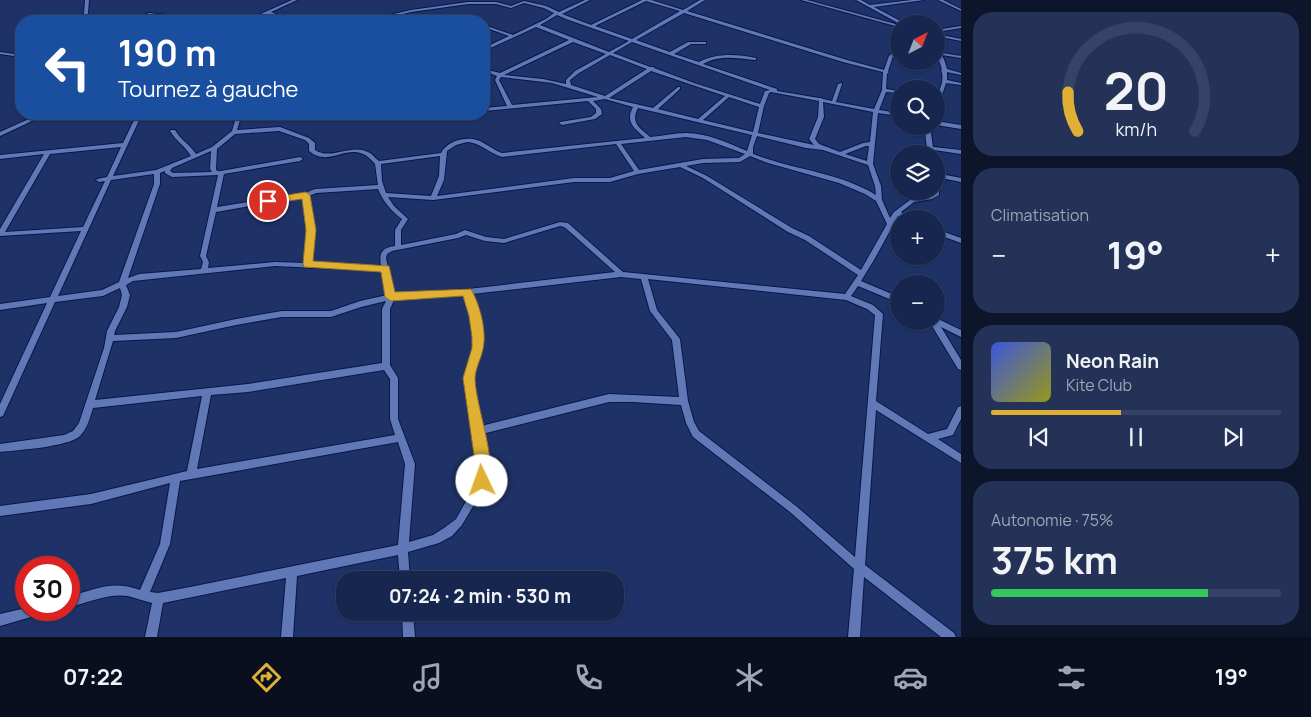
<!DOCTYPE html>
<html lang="fr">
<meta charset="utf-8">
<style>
:root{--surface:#17264e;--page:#243258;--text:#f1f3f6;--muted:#9ea5b6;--line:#364366;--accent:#dfb034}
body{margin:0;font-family:Manrope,sans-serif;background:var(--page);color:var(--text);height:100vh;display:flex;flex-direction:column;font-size:19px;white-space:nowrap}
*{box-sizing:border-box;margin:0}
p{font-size:16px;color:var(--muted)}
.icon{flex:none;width:28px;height:28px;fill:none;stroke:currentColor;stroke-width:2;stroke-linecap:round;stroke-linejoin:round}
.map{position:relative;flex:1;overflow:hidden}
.drawer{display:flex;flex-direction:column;gap:12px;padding:12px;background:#0d152b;width:350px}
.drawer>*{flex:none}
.banner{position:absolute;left:15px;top:15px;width:475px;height:105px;border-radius:20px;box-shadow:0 1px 4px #0004,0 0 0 1px var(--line);background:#1a4fa0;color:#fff;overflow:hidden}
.needle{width:32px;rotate:42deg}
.fabs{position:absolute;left:890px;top:15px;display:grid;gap:10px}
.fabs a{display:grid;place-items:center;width:55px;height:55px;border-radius:50%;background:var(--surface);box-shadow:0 1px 4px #0004,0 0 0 1px var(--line);font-size:25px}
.speed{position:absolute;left:15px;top:556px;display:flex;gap:10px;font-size:25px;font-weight:700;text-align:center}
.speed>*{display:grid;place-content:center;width:65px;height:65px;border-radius:50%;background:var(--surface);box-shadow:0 1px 4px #0004,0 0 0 1px var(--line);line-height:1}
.speed .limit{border:8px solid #d22;background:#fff;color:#111}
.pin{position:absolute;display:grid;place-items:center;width:42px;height:42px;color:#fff;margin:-21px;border:2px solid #fff;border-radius:50%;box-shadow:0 1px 5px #0007}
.me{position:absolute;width:55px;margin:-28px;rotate:357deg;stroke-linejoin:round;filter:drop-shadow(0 0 4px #0008)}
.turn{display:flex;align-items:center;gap:18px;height:105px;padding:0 20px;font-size:22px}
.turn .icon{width:65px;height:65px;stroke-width:2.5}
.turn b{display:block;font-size:35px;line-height:42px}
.big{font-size:38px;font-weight:700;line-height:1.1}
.drawer .widget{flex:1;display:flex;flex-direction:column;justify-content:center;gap:8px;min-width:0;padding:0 18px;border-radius:20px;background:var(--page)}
.drawer .dial{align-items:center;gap:0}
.dial svg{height:130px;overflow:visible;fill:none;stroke:var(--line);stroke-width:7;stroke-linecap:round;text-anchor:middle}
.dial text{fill:var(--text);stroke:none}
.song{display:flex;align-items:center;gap:15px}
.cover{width:60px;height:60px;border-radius:8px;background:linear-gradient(135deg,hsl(230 70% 55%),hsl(60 70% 35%))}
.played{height:5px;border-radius:2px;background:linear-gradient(90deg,var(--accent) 45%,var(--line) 45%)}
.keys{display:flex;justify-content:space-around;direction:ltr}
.heat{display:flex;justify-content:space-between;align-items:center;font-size:28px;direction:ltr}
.charge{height:8px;border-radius:4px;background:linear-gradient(90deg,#34c759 75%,var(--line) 0)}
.trip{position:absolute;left:336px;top:571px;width:288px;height:50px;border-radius:20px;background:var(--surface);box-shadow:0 1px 4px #0004,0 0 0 1px var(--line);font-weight:700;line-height:50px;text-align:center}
.tab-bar{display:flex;height:80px;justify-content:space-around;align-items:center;background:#090f1f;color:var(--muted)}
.tab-bar .icon{width:35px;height:35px}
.tab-bar .active{color:var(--accent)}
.tab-bar b{font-size:22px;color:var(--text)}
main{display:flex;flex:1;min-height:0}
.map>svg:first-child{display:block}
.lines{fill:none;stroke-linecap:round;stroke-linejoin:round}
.minor-casing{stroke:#09164b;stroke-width:2}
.minor{fill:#6079b6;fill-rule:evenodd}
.route{fill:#dfb034;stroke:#917222}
</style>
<main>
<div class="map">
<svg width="961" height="637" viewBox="0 0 961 637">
<rect width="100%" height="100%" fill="#1f3268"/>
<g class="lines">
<g class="minor-casing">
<g id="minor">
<path d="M 85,0 L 89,0 L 88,13 L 84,21 L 80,21 L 84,13 Z"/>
<path d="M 292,0 L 297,0 L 271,12 L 293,21 L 288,21 L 267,14 L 250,21 L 245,21 Z"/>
<path d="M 585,0 L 590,0 L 562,14 L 591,25 L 642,0 L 651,0 L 683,10 L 700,0 L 705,0 L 687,11 L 847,60 L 884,70 L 889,56 L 899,47 L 899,51 L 893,56 L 888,71 L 889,72 L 887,74 L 886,89 L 899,91 L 899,93 L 886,92 L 879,110 L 899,113 L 899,116 L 878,113 L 873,164 L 881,186 L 882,200 L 890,218 L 894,212 L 910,200 L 931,195 L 933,194 L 933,191 L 936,191 L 936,189 L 939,191 L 939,195 L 932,199 L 914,202 L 901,212 L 911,219 L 902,219 L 898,216 L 874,260 L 861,281 L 899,297 L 899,303 L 858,286 L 851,296 L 873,305 L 883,314 L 876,401 L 928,434 L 947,429 L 958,407 L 961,406 L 961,419 L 953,435 L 938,439 L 961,454 L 961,463 L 876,410 L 865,565 L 954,633 L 956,637 L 941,637 L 864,577 L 860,637 L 848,637 L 854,569 L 790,512 L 693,437 L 686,423 L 681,405 L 633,402 L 609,402 L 482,434 L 488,469 L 488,481 L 462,525 L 452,536 L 439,543 L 408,552 L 410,580 L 400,580 L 398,555 L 297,576 L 293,637 L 281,637 L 286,578 L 163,603 L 157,637 L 145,637 L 152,603 C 143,601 136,598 128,596 C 108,593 88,603 69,607 L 69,597 C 95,589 113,580 140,590 L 160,544 L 170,483 L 91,504 L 0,516 L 0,506 L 91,494 L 187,471 L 202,396 L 93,408 C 90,417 88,428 80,436 C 68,447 18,450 0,452 L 0,444 L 64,435 L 73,431 L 79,423 L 104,348 L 107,331 L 119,307 L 122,295 L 120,288 L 103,296 L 55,302 L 3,416 L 0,417 L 0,404 L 47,303 L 0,310 L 0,304 L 50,297 L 81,231 L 0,236 L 0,229 L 44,154 L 0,159 L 0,155 L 123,143 L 137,114 L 142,114 L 113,176 L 156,170 L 191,156 C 185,146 176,141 170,131 L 171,130 L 175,130 C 180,139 190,145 196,154 L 212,147 L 232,131 L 237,114 L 242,114 L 237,130 L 280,127 L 309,138 L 315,143 L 315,150 C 332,161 352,142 370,153 C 373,155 376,159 379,161 L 441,153 C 447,141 465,136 477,140 C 486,143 493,150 502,153 L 645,138 C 634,128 625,122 633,107 L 605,99 L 593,101 L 601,109 L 602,114 L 595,119 L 562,125 L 559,123 L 560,122 L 591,117 L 596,113 L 596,109 L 588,101 L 484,111 L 484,108 L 507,106 L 495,80 L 497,76 L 484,71 L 484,69 L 500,73 L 569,40 L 536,27 L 484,51 L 484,48 L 509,36 L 484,27 L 484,25 L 513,35 L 546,19 L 554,13 L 544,8 L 524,3 L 511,8 L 496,4 L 468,4 L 411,12 L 385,18 L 361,21 L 351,21 L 385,16 L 411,10 L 468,2 L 496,2 L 511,6 L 524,1 L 546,6 L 559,12 ZM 646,1 L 680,11 L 632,39 L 595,26 ZM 684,13 L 843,62 L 883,72 L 882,90 L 874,109 L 836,102 L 842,84 L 842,83 L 838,84 L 832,101 L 823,99 L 821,98 L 819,98 L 777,91 L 777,89 L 703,64 C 719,55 737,58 754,60 L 756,60 L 756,58 C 736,54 717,53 699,62 L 674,54 L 691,44 L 706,44 L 706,42 L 688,42 L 670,52 L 636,40 ZM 557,15 L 566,19 L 629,41 L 609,52 L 540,25 ZM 573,42 L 606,54 L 575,71 L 566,80 L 566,84 L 543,79 L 504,75 ZM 632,42 L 770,90 L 765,91 L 760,104 L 694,83 L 654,68 L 654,67 L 650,67 L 613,53 ZM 610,55 L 647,69 L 605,96 L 571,85 L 570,80 L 579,73 ZM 651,71 L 725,96 L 698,119 L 658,109 L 680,89 L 680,87 L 678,87 L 653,108 L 609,98 ZM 501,77 L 552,83 L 598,97 L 512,105 L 499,80 ZM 771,92 L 819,101 L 818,117 L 809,139 L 814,145 L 758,133 L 764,106 L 769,93 ZM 729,97 L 759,107 L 753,132 L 703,120 ZM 823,102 L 873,112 L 870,142 L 863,143 L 840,152 L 819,144 L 815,139 L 824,117 ZM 638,108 L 752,135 L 747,151 C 728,143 707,133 686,133 C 674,133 662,136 650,137 C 640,128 630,123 638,108 ZM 279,131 L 305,140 L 309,144 L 309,151 C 328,167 344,146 363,154 C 368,156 371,160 375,164 L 378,185 L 315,189 L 305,193 L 217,207 L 224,174 L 300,161 L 303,159 L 300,157 L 221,171 L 217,171 L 216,169 L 217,149 L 235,134 ZM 757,136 L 806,148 L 823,150 L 868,165 L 875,186 L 876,195 C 838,172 793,170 753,154 L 753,147 ZM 686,137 L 707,140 L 745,154 L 739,158 L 703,159 L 639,170 L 621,144 ZM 467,142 C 479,142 489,153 502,157 L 616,144 L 634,171 L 610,178 L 574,178 L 437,196 L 444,180 L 447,151 L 456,145 ZM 866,146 L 869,146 L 867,161 L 845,154 ZM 121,147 L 107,177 L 97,179 L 96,180 L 99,182 L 105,181 L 83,227 L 5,232 L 50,154 ZM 211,151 L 210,169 L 212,172 L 173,173 L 170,171 L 172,168 ZM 440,156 L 439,176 L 431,196 L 386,193 L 382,181 L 381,164 ZM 750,156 L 768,163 L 839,183 L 865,194 L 876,201 L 887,224 L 861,270 L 809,236 L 792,228 L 707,176 L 686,166 L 703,163 L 740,162 ZM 680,167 L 703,178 L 788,232 L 805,240 L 858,275 L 845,294 L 623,272 L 568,223 L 560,222 L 504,239 L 486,237 L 465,230 L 456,234 L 401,245 L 401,230 L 408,219 L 394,206 L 388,197 L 433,200 L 574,182 L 610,182 L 638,174 ZM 165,171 L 165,173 L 172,177 L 218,175 L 200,256 L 203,262 L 201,269 L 139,274 L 128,278 L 160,184 L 160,173 ZM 154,174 L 154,184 L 119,282 L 102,290 L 58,296 L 111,180 ZM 378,189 C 383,201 391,211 402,219 L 395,230 L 395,246 C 381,248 379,253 381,266 L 311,263 L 314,230 L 309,196 L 316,193 ZM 303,197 L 308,230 L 305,263 L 275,262 L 208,268 L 209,262 L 206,256 L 216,212 ZM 560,226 L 564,227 L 569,231 L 615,272 L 468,289 L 394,294 L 386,258 L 387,254 L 392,251 L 458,238 L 466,235 L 485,241 L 504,243 ZM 275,266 L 382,271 L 387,295 L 360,301 L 331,311 L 282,311 L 236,319 L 176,332 L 114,335 L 115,331 L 127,307 L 130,295 L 126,285 L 133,281 ZM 621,277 L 641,279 L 650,311 L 672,340 L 679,397 L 609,394 L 481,426 L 473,378 L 482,348 L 482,337 L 479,316 L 472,294 ZM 648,279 L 846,300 L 867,309 L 875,315 L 855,557 L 796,506 L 699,431 L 694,422 L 688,401 L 680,339 L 657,310 ZM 465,295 L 471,316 L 474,337 L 474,348 L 465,378 L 478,469 L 478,480 L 456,519 L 444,528 L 433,535 L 409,542 L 415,464 L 398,419 L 398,378 L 390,365 L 390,309 L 394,300 ZM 386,301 L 382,309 L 382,363 L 248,384 L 95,400 L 113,341 L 176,338 L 236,325 L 282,317 L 331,317 L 361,307 ZM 384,370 L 390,379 L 390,419 L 395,435 L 197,469 L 211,395 L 248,392 ZM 398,442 L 405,464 L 398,545 L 190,587 L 158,593 L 150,592 L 170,544 L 180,481 Z"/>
<path d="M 801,0 L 807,0 L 899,25 L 899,27 Z"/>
<path d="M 856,0 L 861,0 L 870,5 L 912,0 L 924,0 L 874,7 L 906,24 L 900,24 Z"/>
<path d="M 938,0 L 943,0 L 961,9 L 961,11 Z"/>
<path d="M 149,13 L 208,20 L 210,21 L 200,21 L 149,15 L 133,21 L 128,21 Z"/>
<path d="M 961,26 L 961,28 L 936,32 L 936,30 Z"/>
<path d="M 936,34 L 961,39 L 961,41 L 936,36 Z"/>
<path d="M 0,52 L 21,55 L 21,57 L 0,54 Z"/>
<path d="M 936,52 L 961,56 L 961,58 L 942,55 L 945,62 L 947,69 L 961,73 L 961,75 L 947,72 L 947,80 L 961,83 L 961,85 L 946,83 L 942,95 L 936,95 L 936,93 L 938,93 C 942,86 944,76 941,70 L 942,69 Z"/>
<path d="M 40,114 L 47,114 L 0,136 L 0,132 Z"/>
<path d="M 936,121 L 961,125 L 961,129 L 936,125 Z"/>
<path d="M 924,126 L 930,126 L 933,147 L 961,150 L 961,154 L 934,150 L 936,154 L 930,154 L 927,148 Z"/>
<path d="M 936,173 L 961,178 L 961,182 L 936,177 Z"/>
<path d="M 936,229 L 961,238 L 961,243 L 936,234 Z"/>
<path d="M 936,318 L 961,330 L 961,337 L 941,327 L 961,360 L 961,370 L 958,369 L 929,321 L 936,321 Z"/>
<path d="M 26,608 L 26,610 L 43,610 L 42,614 L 38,615 L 0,626 L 0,614 Z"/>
<path d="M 402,612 L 413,612 L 415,637 L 403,637 Z"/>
</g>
</g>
<use href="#minor" class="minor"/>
</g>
<path class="route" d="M 306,192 L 310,195 L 316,230 L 313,261 L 389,266 L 395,292 L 471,289 C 480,305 487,331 483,349 C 481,359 475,369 475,379 C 476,407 498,463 488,486 L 482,488 L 477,486 L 475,481 L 476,469 L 463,378 L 472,348 L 472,337 L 469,316 L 463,296 L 391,301 L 385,297 L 381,272 L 304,267 L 303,264 L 306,230 L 302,199 L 268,204 L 264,201 L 268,198 Z"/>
</svg>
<div class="fabs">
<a><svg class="needle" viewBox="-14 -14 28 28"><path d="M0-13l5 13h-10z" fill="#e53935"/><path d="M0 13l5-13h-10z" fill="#9ea5b6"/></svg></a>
<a><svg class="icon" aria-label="search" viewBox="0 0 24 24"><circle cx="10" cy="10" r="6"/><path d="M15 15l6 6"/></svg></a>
<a><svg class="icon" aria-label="layers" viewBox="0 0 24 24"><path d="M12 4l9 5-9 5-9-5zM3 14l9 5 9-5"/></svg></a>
<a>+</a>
<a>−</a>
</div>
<div class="speed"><div class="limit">30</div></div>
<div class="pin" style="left:268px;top:201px;background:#d93025"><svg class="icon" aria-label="arrive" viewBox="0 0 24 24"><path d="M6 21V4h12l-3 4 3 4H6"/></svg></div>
<svg class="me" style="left:482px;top:481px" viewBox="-20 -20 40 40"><circle r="19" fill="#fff"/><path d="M0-13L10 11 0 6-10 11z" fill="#dfb034"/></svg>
<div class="trip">07:24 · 2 min · 530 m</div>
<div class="banner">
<div class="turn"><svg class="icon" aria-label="left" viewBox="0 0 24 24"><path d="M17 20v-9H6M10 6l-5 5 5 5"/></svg><div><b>190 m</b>Tournez à gauche</div></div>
</div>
</div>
<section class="drawer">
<div class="widget dial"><svg viewBox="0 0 100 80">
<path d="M14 69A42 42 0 1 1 86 69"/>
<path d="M14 69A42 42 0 0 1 8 45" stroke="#dfb034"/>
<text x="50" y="56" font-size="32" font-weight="700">20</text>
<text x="50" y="72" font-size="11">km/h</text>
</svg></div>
<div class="widget"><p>Climatisation</p>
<div class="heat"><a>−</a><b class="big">19°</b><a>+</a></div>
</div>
<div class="widget">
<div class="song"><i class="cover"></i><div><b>Neon Rain</b><p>Kite Club</p></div></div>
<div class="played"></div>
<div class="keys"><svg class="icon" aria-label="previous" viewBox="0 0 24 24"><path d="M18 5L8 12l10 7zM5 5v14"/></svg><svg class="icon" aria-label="pause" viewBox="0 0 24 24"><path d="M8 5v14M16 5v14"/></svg><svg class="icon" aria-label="next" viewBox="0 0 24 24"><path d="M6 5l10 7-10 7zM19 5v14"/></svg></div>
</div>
<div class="widget"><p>Autonomie · 75%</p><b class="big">375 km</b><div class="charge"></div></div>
</section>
</main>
<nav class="tab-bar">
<b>07:22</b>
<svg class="icon active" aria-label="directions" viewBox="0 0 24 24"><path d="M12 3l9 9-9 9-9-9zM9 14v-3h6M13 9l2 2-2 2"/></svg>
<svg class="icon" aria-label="music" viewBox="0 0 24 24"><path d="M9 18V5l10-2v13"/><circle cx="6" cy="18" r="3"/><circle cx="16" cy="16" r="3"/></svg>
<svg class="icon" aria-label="phone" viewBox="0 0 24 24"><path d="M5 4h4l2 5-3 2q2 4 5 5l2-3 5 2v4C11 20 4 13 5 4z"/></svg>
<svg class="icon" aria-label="climate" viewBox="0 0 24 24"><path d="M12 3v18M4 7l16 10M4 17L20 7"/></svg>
<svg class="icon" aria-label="car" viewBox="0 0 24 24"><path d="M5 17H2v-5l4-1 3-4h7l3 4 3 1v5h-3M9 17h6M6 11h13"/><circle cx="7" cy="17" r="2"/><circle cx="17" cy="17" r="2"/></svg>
<svg class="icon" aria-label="filters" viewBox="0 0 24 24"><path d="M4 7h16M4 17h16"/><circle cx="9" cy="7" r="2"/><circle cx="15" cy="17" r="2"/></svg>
<b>19°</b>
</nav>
